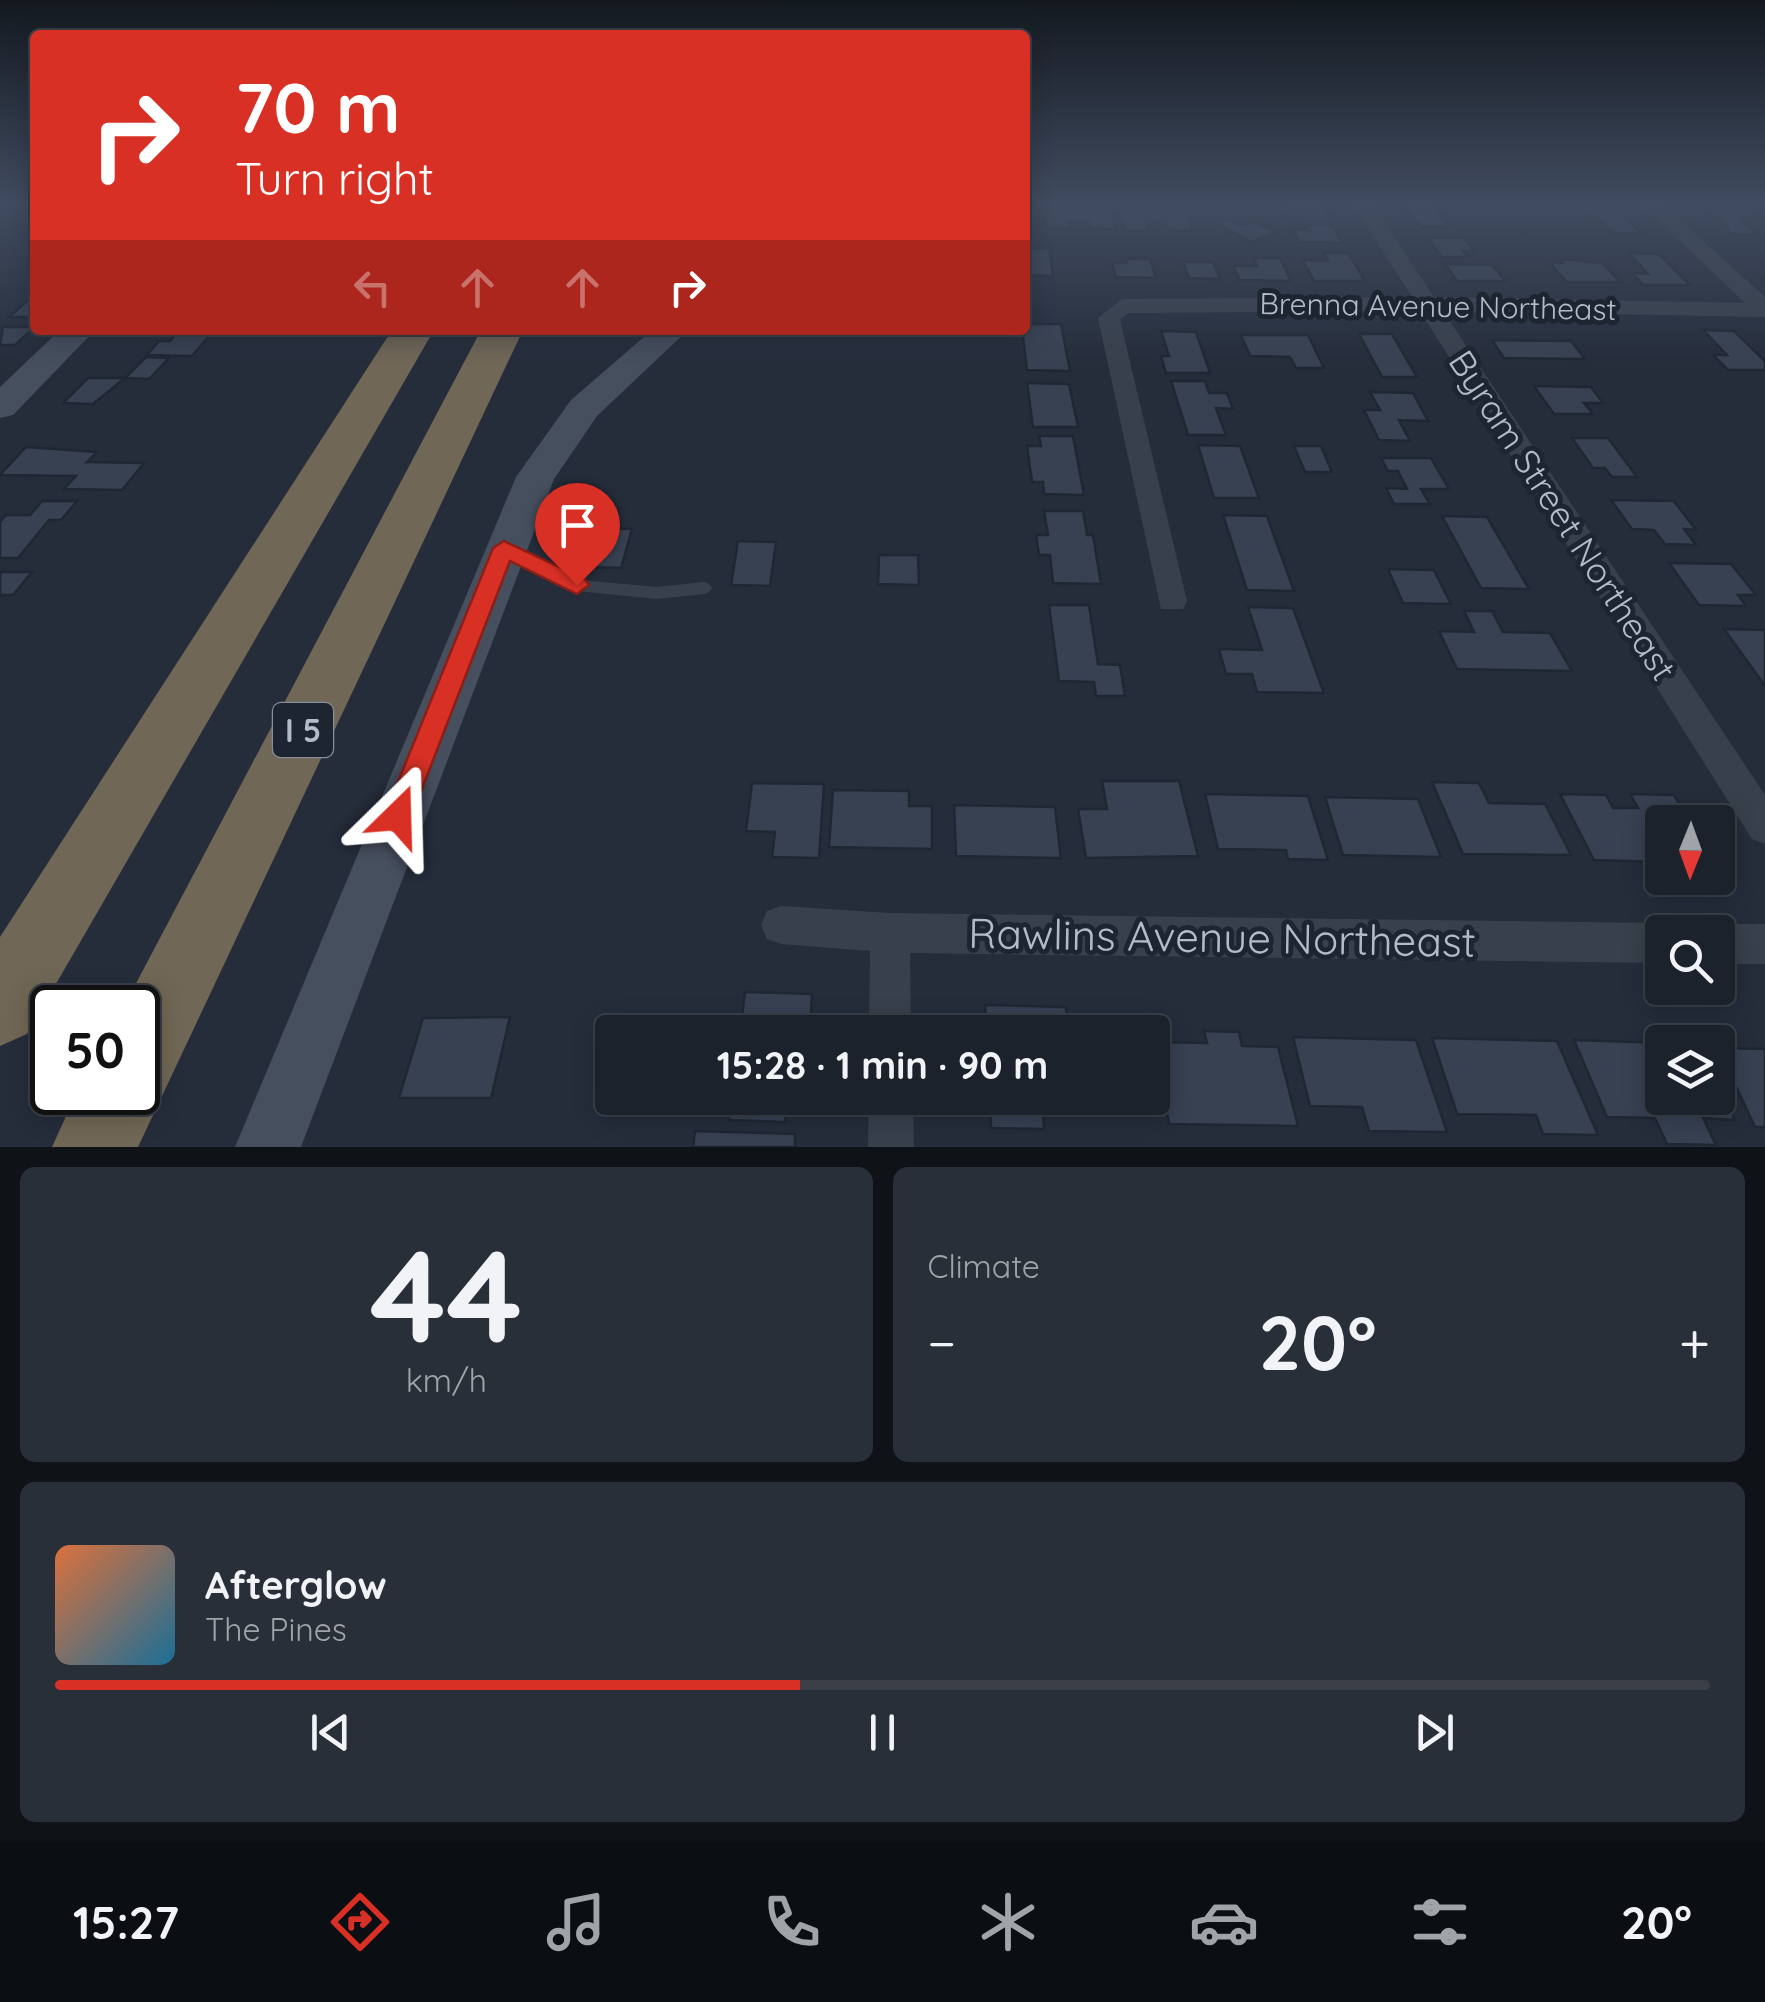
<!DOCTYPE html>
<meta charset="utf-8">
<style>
:root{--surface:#1c222c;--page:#292f38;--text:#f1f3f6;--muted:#a0a4a9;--line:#3a3f48;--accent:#d93025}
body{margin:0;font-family:Quicksand,sans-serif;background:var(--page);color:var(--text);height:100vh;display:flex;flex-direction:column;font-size:38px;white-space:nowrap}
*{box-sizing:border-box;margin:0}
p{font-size:32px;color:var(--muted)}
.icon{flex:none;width:55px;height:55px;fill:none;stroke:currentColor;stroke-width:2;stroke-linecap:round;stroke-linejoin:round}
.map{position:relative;height:1147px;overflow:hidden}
.panel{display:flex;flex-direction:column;gap:20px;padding:20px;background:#0f1318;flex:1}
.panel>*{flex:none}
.hud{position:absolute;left:30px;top:30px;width:1000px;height:305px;border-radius:10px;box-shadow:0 5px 25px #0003,0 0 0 2px var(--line);background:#d93025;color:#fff;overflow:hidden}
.needle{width:65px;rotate:181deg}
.tools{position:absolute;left:1645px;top:805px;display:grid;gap:20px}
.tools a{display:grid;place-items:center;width:90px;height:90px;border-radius:10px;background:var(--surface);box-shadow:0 5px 25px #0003,0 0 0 2px var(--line);font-size:50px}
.speed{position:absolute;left:30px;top:985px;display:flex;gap:20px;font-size:50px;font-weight:700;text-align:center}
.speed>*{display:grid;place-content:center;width:130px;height:130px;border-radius:50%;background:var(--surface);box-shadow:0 5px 25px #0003,0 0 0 2px var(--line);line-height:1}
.speed .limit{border:5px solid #111;border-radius:15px;background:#fff;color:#111}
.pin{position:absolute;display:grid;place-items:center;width:85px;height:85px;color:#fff;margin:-102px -42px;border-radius:50% 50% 50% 0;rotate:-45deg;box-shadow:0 0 10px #0007}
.pin .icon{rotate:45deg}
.me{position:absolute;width:110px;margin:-55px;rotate:22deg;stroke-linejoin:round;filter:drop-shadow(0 0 8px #0008)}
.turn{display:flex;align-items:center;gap:35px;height:210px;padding:0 40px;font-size:45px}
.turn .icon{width:130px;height:130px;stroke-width:2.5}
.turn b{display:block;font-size:70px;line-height:85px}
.lanes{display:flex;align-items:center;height:95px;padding:0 40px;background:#0003;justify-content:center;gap:50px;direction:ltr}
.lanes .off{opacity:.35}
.big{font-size:75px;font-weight:800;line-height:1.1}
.panel .widget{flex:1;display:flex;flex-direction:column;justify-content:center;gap:15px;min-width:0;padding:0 35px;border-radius:15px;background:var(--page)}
.panel .dial{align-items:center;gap:0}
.dial b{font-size:130px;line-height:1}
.song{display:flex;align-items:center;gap:30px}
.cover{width:120px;height:120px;border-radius:15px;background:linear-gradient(135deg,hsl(20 70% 55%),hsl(200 70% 35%))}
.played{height:10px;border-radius:5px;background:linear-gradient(90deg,var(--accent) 45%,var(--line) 45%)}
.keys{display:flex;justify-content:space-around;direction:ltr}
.heat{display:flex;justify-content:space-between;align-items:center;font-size:55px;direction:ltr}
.panel .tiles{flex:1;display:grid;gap:20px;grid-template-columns:1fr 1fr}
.widget:last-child{grid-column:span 2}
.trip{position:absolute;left:595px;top:1015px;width:575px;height:100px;border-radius:10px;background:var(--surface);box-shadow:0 5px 25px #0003,0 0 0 2px var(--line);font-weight:800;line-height:100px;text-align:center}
.menu{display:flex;height:160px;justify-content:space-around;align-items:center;background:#0b0e12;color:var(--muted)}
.menu .icon{width:70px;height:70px}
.menu .on{color:var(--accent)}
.menu b{font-size:45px;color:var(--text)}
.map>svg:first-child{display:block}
.building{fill:#374152;stroke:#1f2733;stroke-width:2.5}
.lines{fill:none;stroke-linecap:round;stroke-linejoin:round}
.lane{fill:#38404c;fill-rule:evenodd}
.street{fill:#38404c;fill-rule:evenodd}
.secondary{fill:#464f5e;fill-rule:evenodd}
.highway{fill:#716756;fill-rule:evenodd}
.route{fill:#d93025;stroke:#8d1f18;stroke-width:2.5}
.labels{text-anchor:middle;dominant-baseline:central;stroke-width:10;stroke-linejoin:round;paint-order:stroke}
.far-street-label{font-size:30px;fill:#b4bbc7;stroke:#1d2531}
.shield{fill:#1d2531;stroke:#878e9a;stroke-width:2.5}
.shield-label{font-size:32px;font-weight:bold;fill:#b4bbc7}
.street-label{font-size:35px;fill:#b4bbc7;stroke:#1d2531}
.near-street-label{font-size:42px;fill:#b4bbc7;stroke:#1d2531}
</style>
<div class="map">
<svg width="1765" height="1147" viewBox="0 0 1765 1147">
<rect width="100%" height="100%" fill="#252d3b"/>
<g class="building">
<path d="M 1281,205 L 1322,205 L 1331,221 L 1289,220 Z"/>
<path d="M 1404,205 L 1431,205 L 1448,227 L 1420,227 Z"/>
<path d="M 1581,206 L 1613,206 L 1641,233 L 1614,233 Z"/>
<path d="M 1043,209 L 1110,209 L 1116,229 L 1090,228 L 1088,221 L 1070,221 L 1071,228 L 1047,228 Z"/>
<path d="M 1119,209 L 1185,210 L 1193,230 L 1168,230 L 1165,222 L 1147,222 L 1150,230 L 1125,230 Z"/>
<path d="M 1706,211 L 1749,212 L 1757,219 L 1739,218 L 1758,234 L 1732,234 L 1723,220 Z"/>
<path d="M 1228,219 L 1243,226 L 1254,221 L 1275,232 L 1252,242 L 1216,223 Z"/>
<path d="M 1305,225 L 1332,225 L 1342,243 L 1300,242 L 1293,230 L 1308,230 Z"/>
<path d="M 1427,238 L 1464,238 L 1474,251 L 1463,251 L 1468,257 L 1442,257 Z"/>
<path d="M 1025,248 L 1049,248 L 1053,276 L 1025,275 Z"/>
<path d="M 1323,253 L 1348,253 L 1365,281 L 1314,281 L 1303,260 L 1328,261 Z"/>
<path d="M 1629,253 L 1659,254 L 1690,285 L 1643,285 L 1632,273 L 1648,274 Z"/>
<path d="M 1253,258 L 1280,258 L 1291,281 L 1240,280 L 1233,266 L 1257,266 Z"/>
<path d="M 1126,259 L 1150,259 L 1156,278 L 1116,277 L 1112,263 L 1127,263 Z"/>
<path d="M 1559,259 L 1602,263 L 1620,282 L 1567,282 L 1550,263 L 1563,263 Z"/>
<path d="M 1183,262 L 1213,262 L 1220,279 L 1189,278 Z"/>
<path d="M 1445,264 L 1492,265 L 1505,281 L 1457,281 Z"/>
<path d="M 35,300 L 35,317 L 9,317 L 27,301 Z"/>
<path d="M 1025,324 L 1061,324 L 1070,371 L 1027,370 L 1022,330 Z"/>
<path d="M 3,327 L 35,327 L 15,345 L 0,345 Z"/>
<path d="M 169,330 L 214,330 L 192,356 L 147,355 L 159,341 L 170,341 L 177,333 Z"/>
<path d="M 1703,330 L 1734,331 L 1765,361 L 1765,370 L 1728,370 L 1713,355 L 1727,355 Z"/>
<path d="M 1161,331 L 1196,332 L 1210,373 L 1166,373 L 1161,356 L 1169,356 Z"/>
<path d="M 1359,334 L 1392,334 L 1417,377 L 1382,377 Z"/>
<path d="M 1241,335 L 1308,335 L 1324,368 L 1296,368 L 1290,357 L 1250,356 Z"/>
<path d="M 1492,340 L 1571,341 L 1585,359 L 1504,358 Z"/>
<path d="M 146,357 L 169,358 L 149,379 L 125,378 Z"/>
<path d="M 88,378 L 125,378 L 93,404 L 63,403 Z"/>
<path d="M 1171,381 L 1205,381 L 1209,393 L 1227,393 L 1233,409 L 1216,408 L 1226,435 L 1188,435 Z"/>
<path d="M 1027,383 L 1069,384 L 1078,427 L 1033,427 Z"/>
<path d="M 1534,386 L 1591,387 L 1603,403 L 1584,403 L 1593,414 L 1554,414 Z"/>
<path d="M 1370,392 L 1413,393 L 1428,421 L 1399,420 L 1410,441 L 1379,440 L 1364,410 L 1380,410 Z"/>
<path d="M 1039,436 L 1073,436 L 1084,495 L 1044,494 L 1043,482 L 1032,482 L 1027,446 L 1041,446 Z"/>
<path d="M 1572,438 L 1608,438 L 1637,477 L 1612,477 L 1605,468 L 1593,468 Z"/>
<path d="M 1198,445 L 1240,446 L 1259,498 L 1214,498 Z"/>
<path d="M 1294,446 L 1321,446 L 1332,472 L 1305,472 Z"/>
<path d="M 26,447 L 97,452 L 87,462 L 144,463 L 122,490 L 64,489 L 76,476 L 0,475 Z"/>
<path d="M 1381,458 L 1431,458 L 1449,489 L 1421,489 L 1430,504 L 1394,504 L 1386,488 L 1407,489 L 1398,471 L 1388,471 Z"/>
<path d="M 1611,500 L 1674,501 L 1696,530 L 1684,529 L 1696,545 L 1665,544 L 1654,530 L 1632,529 Z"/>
<path d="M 42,501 L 77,501 L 61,520 L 49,520 L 18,558 L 0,558 L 0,522 L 6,515 L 30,515 Z"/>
<path d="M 1044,511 L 1083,511 L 1087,535 L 1093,535 L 1101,584 L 1053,583 L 1050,555 L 1039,555 L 1036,535 L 1048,535 Z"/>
<path d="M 1223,515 L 1267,516 L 1294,591 L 1247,590 Z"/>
<path d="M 1442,516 L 1487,517 L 1529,589 L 1481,588 Z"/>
<path d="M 597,528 L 632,529 L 621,568 L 585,567 Z"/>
<path d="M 738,541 L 776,542 L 770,586 L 731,585 Z"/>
<path d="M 879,555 L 918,555 L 919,585 L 878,584 Z"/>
<path d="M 1669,563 L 1731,564 L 1756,595 L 1738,595 L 1746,606 L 1699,605 Z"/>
<path d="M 1388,569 L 1434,570 L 1451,604 L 1403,603 Z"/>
<path d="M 0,572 L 32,572 L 13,595 L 0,595 Z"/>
<path d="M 1049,605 L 1089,605 L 1098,664 L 1120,665 L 1125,696 L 1096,696 L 1094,682 L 1059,681 Z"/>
<path d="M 1248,607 L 1293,608 L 1324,693 L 1257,692 L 1252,674 L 1226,674 L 1219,649 L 1262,650 Z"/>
<path d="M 1464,611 L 1492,611 L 1503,632 L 1550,633 L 1572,671 L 1457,669 L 1439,631 L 1474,632 Z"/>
<path d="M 1724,629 L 1765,630 L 1765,686 Z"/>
<path d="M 1102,781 L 1179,781 L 1198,856 L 1086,858 L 1078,809 L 1107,809 Z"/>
<path d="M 1432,782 L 1479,783 L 1489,803 L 1545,804 L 1571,855 L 1463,854 Z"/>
<path d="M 752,783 L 824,784 L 819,858 L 772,857 L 775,832 L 746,831 Z"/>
<path d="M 833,790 L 909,791 L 909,806 L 932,806 L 932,849 L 829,847 Z"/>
<path d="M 1205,794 L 1308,796 L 1328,860 L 1288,859 L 1286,850 L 1218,849 Z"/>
<path d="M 1560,794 L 1606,795 L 1613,808 L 1638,808 L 1630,794 L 1674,795 L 1690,822 L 1662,822 L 1662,862 L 1594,860 Z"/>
<path d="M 1325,797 L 1418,799 L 1441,857 L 1343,855 Z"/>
<path d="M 954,805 L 1055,807 L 1061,858 L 956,856 Z"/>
<path d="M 745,992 L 812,994 L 810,1032 L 740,1032 Z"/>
<path d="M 985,1005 L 1066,1007 L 1068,1032 L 987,1032 Z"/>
<path d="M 510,1017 L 491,1098 L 399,1098 L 423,1018 Z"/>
<path d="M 1204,1031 L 1239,1032 L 1242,1046 L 1278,1047 L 1298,1126 L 1169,1124 L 1155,1042 L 1207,1043 Z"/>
<path d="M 1293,1037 L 1416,1040 L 1447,1132 L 1369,1131 L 1362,1107 L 1310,1106 Z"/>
<path d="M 1432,1038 L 1557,1041 L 1598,1135 L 1543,1134 L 1536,1115 L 1457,1114 Z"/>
<path d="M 1574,1040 L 1662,1043 L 1662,1098 L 1718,1098 L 1718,1085 L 1735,1120 L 1703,1118 L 1716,1145 L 1667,1144 L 1655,1118 L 1607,1117 Z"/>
<path d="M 1718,1048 L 1765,1049 L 1765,1127 L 1755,1127 Z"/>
<path d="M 732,1098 L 787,1098 L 785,1122 L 729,1120 Z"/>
<path d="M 990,1098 L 1042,1098 L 1044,1129 L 991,1128 Z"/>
<path d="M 695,1131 L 795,1134 L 795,1147 L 693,1147 Z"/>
</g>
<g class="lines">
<path class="lane" d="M 508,545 L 580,580 L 657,587 L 704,582 L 709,584 L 712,588 L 709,592 L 704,594 L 657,599 L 577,591 L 503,554 L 501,550 L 503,546 Z"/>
<g class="street">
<path d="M 1352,203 L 1372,203 L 1434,297 L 1745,303 L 1640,203 L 1661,203 L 1765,297 L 1765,317 L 1443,311 L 1765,795 L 1765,844 L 1752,839 L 1420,311 L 1128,313 L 1120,320 L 1187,601 L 1183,609 L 1161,609 L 1098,318 L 1122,299 L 1412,297 Z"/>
<path d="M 781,906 L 890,913 L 1662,923 L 1678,932 L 1662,932 L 1662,963 L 910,953 L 911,1032 L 869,1032 L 870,951 L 781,944 L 767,939 L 761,925 L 767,911 Z"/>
<path d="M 1718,924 L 1765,924 L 1765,964 L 1718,964 L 1718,932 L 1703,932 Z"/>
<path d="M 869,1098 L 913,1098 L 914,1147 L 868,1147 Z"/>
</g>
<g class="secondary">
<path d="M 60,330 L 95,330 L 13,415 L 0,418 L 0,387 Z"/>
<path d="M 652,330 L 688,330 L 597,416 L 554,479 L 301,1147 L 235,1147 L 516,477 L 571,400 Z"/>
</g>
<g class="highway">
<path d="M 392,330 L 434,330 L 27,1034 L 0,1046 L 0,937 Z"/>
<path d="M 481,330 L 523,330 L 138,1147 L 52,1147 L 77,1092 L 138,1092 L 138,1008 L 123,1008 Z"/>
</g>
</g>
<linearGradient id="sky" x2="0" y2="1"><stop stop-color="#141920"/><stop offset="0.56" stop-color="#404c60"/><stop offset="1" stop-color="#404c60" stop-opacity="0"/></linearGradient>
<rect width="1765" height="364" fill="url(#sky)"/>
<path class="route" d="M 504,541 L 585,579 L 589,585 L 577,594 L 510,561 L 408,825 L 398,828 L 388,825 L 384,816 L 493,548 Z"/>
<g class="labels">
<g class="far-street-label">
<text transform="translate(1438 306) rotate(1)">Brenna Avenue Northeast</text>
</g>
<rect class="shield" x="273" y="703" width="60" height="54" rx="8"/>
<g class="shield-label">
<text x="303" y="730">I 5</text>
</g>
<g class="street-label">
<text transform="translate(1563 515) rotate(57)">Byram Street Northeast</text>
</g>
<g class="near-street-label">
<text transform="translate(1222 937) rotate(1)">Rawlins Avenue Northeast</text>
</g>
</g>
</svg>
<div class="tools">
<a><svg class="needle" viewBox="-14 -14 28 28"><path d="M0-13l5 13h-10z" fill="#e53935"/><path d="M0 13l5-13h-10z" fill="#a0a4a9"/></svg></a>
<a><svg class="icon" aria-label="search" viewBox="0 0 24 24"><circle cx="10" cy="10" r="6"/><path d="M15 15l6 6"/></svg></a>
<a><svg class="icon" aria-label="layers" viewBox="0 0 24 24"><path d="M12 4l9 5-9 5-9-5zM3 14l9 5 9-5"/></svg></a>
</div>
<div class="speed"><div class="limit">50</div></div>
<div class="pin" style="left:577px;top:585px;background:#d93025"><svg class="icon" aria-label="arrive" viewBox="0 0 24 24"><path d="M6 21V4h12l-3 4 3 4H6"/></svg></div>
<svg class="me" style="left:398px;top:816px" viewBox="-20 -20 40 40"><path d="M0-17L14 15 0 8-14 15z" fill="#d93025" stroke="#fff" stroke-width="4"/></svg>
<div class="trip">15:28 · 1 min · 90 m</div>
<div class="hud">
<div class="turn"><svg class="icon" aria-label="right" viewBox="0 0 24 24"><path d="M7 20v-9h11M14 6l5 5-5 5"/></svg><div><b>70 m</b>Turn right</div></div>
<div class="lanes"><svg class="icon off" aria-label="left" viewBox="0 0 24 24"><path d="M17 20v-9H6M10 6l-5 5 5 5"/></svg><svg class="icon off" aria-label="ahead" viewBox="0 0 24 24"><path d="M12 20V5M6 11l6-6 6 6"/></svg><svg class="icon off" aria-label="ahead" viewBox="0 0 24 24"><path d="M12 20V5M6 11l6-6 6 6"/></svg><svg class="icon" aria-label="right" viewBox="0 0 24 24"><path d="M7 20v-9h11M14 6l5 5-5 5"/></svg></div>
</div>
</div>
<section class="panel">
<div class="tiles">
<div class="widget dial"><b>44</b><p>km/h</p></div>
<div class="widget"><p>Climate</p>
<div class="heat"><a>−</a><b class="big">20°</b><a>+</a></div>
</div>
<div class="widget">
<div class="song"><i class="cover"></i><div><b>Afterglow</b><p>The Pines</p></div></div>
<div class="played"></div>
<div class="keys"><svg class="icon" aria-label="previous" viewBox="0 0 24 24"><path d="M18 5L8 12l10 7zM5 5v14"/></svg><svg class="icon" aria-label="pause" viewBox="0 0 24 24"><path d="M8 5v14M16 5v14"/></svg><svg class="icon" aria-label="next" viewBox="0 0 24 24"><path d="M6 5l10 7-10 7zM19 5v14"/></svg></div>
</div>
</div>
</section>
<nav class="menu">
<b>15:27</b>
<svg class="icon on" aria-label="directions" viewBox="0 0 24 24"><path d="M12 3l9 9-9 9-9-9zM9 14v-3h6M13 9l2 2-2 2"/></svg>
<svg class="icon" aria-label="music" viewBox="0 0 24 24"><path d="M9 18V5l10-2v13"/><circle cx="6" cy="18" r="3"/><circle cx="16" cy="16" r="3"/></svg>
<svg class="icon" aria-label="phone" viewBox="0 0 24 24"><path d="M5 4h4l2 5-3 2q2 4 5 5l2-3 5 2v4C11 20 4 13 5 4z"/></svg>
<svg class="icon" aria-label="climate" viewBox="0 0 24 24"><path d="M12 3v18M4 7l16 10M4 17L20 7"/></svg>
<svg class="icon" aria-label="car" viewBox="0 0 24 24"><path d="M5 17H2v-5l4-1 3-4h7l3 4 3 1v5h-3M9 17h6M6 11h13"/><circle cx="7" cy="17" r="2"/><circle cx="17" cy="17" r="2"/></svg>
<svg class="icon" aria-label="filters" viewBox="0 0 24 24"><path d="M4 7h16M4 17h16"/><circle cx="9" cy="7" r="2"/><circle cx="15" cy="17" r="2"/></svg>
<b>20°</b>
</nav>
